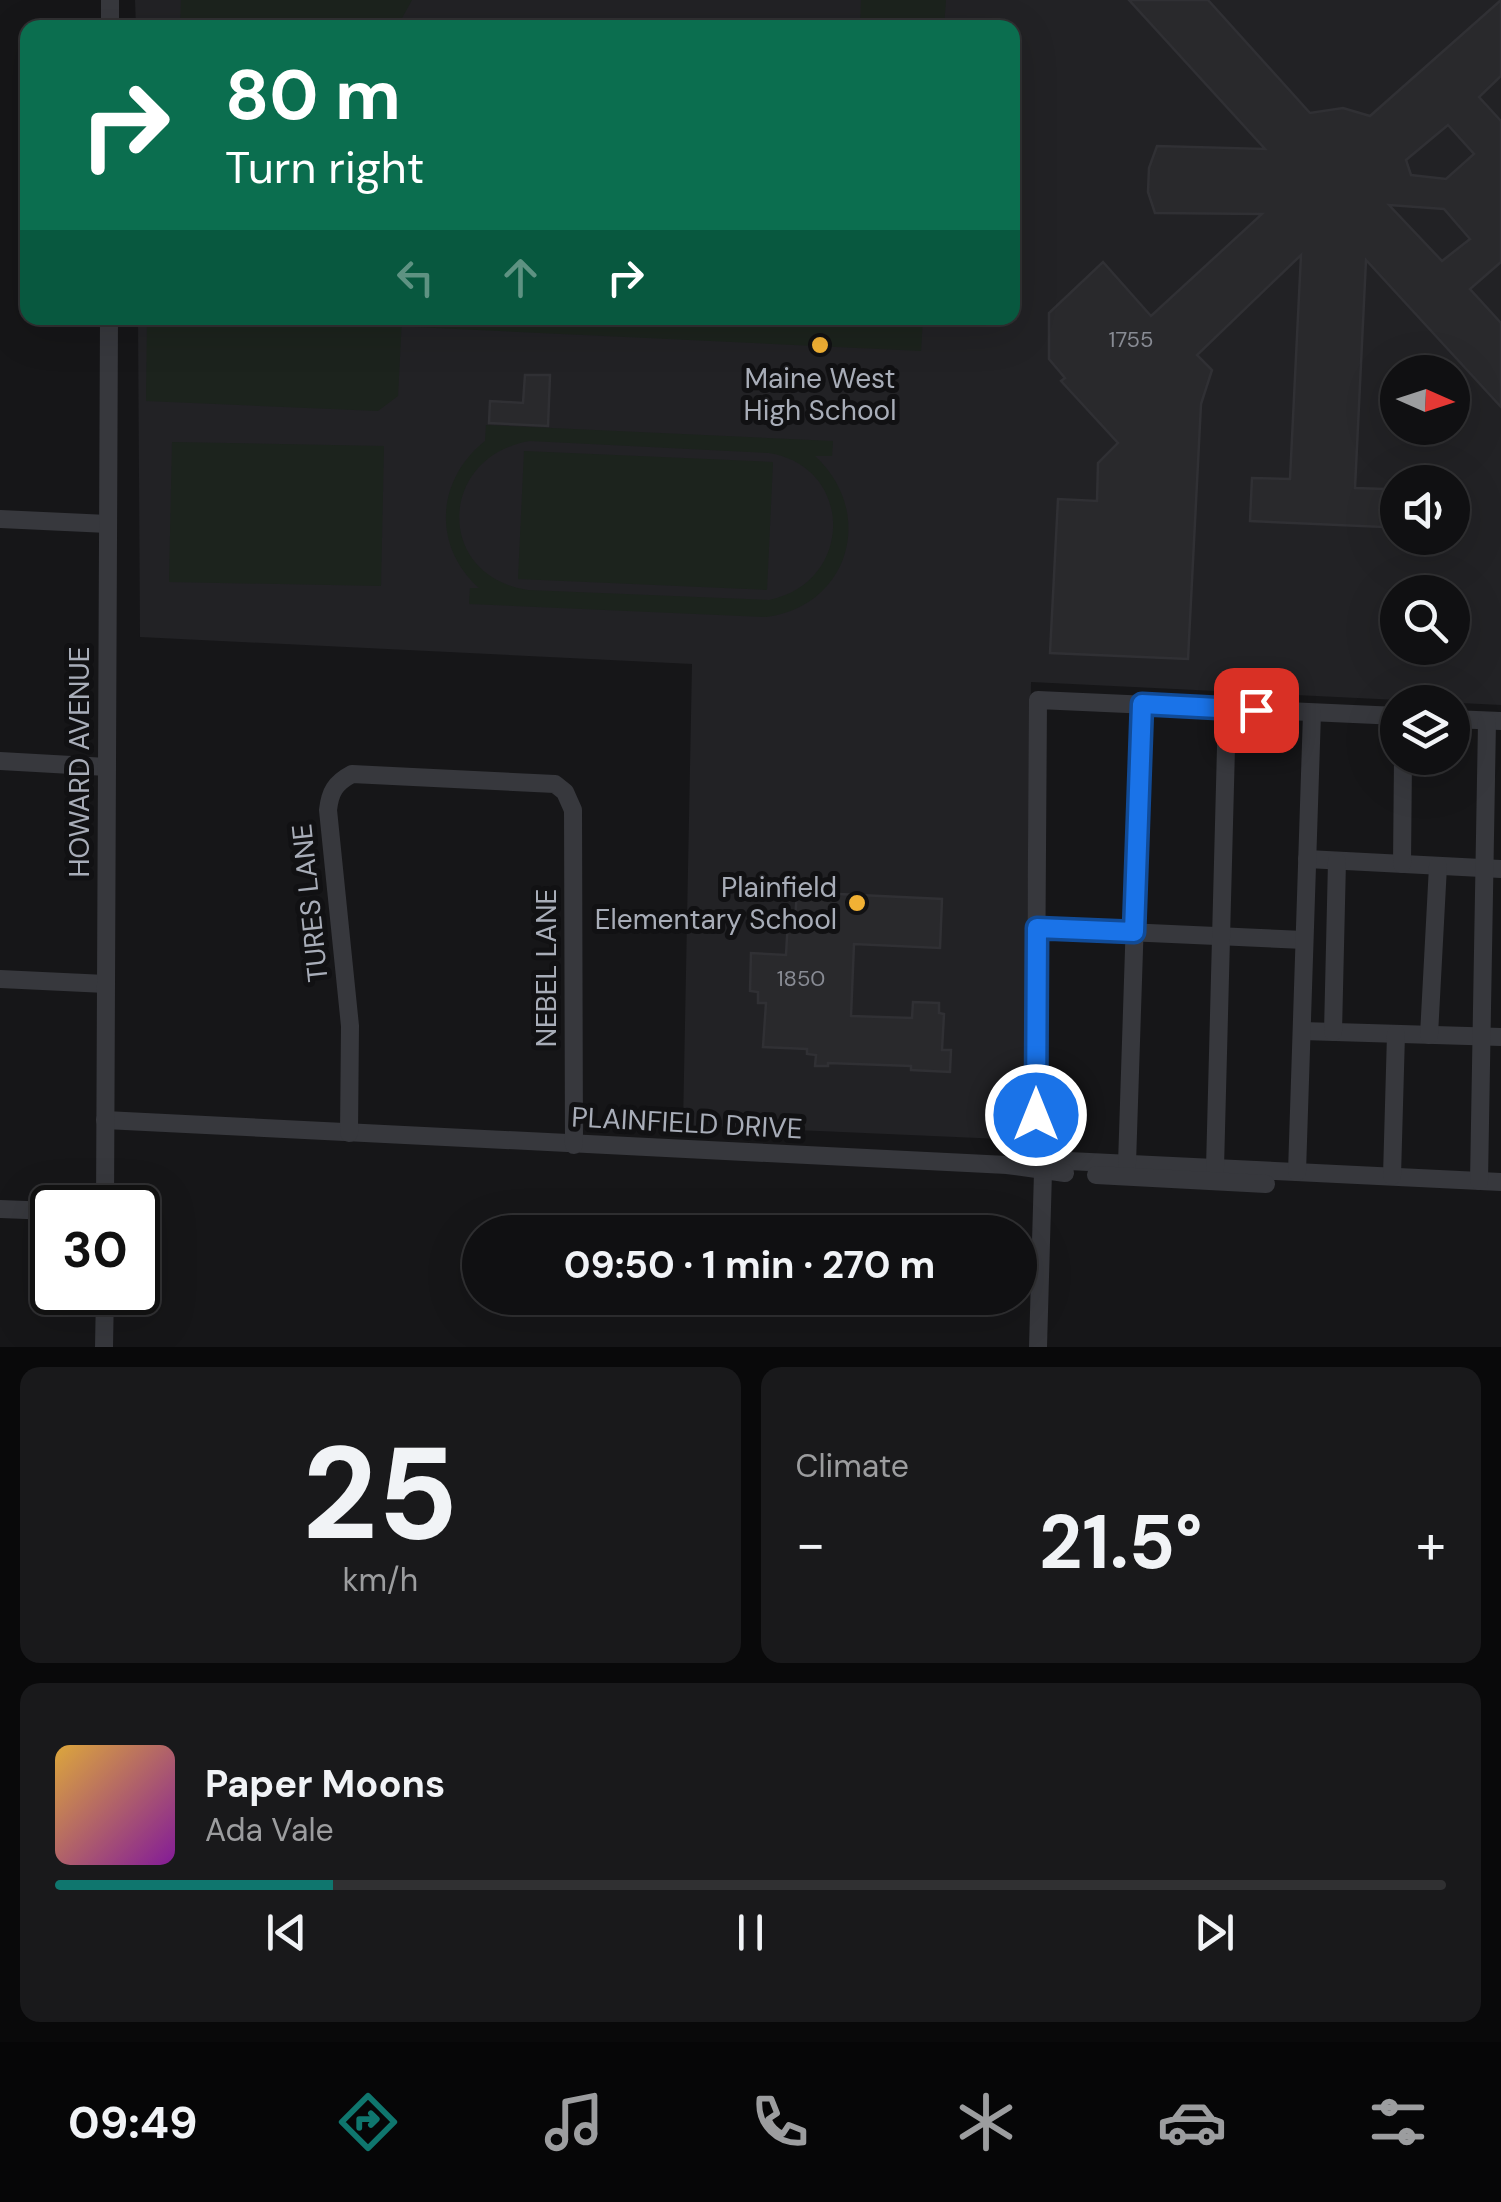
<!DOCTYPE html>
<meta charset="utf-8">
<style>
:root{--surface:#101012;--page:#19191b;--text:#f1f3f6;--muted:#9c9d9f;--line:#303032;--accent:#0f766e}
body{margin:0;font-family:"DM Sans",sans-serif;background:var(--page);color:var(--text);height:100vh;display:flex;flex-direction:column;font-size:38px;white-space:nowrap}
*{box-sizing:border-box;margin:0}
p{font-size:32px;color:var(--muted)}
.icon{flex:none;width:55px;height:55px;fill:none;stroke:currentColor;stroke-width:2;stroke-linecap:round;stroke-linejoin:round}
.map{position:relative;height:1347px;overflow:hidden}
.details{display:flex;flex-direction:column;gap:20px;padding:20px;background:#09090a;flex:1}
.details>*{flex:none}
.guide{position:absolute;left:20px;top:20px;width:1000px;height:305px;border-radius:20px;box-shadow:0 10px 40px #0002,0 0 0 2px var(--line);background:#0b6e4f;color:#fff;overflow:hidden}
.needle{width:65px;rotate:93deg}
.controls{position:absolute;left:1380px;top:355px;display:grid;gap:20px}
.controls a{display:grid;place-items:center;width:90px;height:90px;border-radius:50%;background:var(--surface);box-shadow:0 10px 40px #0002,0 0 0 2px var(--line);font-size:50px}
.speed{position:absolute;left:30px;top:1185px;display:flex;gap:20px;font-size:50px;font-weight:700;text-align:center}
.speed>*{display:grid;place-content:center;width:130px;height:130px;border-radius:50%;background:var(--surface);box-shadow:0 10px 40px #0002,0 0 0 2px var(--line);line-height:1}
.speed .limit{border:5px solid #111;border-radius:15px;background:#fff;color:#111}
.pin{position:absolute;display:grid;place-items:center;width:85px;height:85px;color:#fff;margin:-42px;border-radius:20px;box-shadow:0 5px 15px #0006}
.me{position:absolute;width:110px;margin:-55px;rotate:0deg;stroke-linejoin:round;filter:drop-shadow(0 0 8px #0008)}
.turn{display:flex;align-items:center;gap:35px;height:210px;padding:0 40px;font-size:45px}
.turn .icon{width:130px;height:130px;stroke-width:2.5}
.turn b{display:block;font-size:70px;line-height:85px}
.lanes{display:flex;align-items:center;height:95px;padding:0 40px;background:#0003;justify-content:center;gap:50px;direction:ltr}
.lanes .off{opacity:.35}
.big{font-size:75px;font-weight:700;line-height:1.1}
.details .card{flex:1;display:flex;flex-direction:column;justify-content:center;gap:15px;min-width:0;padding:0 35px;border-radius:20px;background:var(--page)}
.details .dial{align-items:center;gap:0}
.dial b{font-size:130px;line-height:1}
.song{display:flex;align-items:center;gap:30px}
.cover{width:120px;height:120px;border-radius:15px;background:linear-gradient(135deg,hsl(40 70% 55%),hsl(290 70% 35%))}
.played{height:10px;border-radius:5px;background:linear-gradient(90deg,var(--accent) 20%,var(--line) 20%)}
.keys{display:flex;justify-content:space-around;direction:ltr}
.heat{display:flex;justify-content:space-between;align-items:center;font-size:55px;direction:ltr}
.details .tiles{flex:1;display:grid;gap:20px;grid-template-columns:1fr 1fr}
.card:last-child{grid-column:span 2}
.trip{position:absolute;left:462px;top:1215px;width:575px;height:100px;border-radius:50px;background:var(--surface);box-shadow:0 10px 40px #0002,0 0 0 2px var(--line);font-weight:700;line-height:100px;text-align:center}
.tab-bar{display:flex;height:160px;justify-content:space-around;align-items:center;background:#060607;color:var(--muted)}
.tab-bar .icon{width:70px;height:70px}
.tab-bar .selected{color:var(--accent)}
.tab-bar b{font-size:45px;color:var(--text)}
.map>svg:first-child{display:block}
.built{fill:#222225;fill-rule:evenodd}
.green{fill:#1c231d;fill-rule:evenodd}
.building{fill:#29292c;stroke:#303034;stroke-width:2.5;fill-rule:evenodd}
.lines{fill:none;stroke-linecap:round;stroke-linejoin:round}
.minor{stroke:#37383d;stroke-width:18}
.route-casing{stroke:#114b97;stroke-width:25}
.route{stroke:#1a73e8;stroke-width:18}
.poi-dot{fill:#f2b134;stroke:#111113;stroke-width:4}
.labels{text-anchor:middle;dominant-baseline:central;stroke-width:10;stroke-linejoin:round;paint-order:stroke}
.number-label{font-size:22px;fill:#888b94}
.poi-label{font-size:28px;fill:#a8adb8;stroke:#111113}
.street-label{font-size:28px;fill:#a8adb8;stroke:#111113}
</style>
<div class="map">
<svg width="1501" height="1347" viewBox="0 0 1501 1347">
<rect width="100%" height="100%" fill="#161618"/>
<path class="built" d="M 135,0 L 1501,0 L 1501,705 L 1031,682 L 1024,1140 L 683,1125 L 692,664 L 140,637 L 138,318 L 1012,318 L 1012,28 L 136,28 ZM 1398,372 L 1452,372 L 1452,428 L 1398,428 ZM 1398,482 L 1452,482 L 1452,538 L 1398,538 ZM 1398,592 L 1452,592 L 1452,648 L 1398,648 Z"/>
<g class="green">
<path d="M 181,0 L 412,0 L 401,20 L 392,27 L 180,28 Z"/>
<path d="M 861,0 L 946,0 L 944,27 L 860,27 Z"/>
<path d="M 147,318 L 402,318 L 398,396 L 378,411 L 146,401 Z"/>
<path d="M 416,318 L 923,318 L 921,351 L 415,327 Z"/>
<path d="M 486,425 L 833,441 L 832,456 L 815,456 C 876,512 850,606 766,617 L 469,604 L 470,588 L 479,588 C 432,546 436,480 485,441 ZM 530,441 L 769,453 C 855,467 854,583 769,600 L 528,590 C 434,576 438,456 530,441 Z"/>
<path d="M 172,442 L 384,446 L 381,586 L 169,582 Z"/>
<path d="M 524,451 L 773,462 L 767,590 L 518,579 Z"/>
</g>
<g class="building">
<path d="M 1129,0 L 1208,0 L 1310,113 L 1343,108 L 1370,116 L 1501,0 L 1501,76 L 1479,97 L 1501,121 L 1501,262 L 1470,289 L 1501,323 L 1501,407 L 1366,260 L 1355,488 L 1384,489 L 1383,527 L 1250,521 L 1252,478 L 1290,479 L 1301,255 L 1197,355 L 1212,370 L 1201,404 L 1188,659 L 1050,653 L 1058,499 L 1097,501 L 1098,463 L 1118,443 L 1061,381 L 1065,378 L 1049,359 L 1049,313 L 1103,262 L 1151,316 L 1262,214 L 1155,213 L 1148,192 L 1149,168 L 1157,146 L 1265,149 ZM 1448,125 L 1474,154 L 1446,179 L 1411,175 L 1406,160 ZM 1389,205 L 1444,209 L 1470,239 L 1442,261 Z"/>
<path d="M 525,375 L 550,375 L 548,426 L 489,423 L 490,401 L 523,403 Z"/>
<path d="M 797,892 L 942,899 L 940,948 L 854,944 L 851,1016 L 912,1018 L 913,1002 L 939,1003 L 939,1013 L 944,1014 L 942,1050 L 951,1050 L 950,1072 L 911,1070 L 911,1066 L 828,1063 L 828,1066 L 815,1066 L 816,1055 L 807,1054 L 807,1049 L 763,1047 L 766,1003 L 758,1003 L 758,992 L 750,991 L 751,953 L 786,955 L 788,920 L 795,920 Z"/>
</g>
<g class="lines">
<g class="minor">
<path d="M 110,28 L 110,0"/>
<path d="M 0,519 L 108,524"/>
<path d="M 1398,716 L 1038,700 L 1035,1153 L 1048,1160 L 1501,1182"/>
<path d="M 1452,719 L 1501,721"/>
<path d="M 0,761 L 107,767"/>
<path d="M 1307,859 L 1501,869"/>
<path d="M 1402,864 L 1403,758"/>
<path d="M 1037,928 L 1304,940"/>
<path d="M 0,979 L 106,984"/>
<path d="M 1302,1031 L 1501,1037"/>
<path d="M 1333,1032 L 1337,861"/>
<path d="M 1429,1035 L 1438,866"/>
<path d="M 105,1120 L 1007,1165 L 1065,1173"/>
<path d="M 349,1133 L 350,1026 L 328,810 C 330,792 335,783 352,774 L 555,784 L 565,792 L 573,810 L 574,1145"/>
<path d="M 1127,1164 L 1142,705"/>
<path d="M 1215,1168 L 1227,709"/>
<path d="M 1297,1172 L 1312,713"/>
<path d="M 1096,1175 L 1266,1184"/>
<path d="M 1392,1176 L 1396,1034"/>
<path d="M 1479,1181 L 1487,721"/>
<path d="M 105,1208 L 109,318"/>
<path d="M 0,1209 L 52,1211"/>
<path d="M 104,1347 L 105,1292"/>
<path d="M 1038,1347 L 1043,1172"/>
</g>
</g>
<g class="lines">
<g class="route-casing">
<path id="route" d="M 1036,1115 L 1037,928 L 1134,932 L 1142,704 L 1256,710"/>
</g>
<use href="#route" class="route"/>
</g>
<g class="poi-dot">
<circle cx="820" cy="345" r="10"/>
<circle cx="857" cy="903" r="10"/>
</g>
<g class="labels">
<g class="number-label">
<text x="1131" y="339">1755</text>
<text x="801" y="978">1850</text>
</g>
<g class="poi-label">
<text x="820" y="378">Maine West<tspan x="820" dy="32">High School</tspan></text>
<text x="837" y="887" text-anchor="end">Plainfield<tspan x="837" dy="32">Elementary School</tspan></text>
</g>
<g class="street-label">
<text transform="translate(79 762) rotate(-90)">HOWARD AVENUE</text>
<text transform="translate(310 903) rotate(-96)">TURES LANE</text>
<text transform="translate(546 968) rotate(-90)">NEBEL LANE</text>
<text transform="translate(687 1123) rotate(3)">PLAINFIELD DRIVE</text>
</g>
</g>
</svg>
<div class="controls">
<a><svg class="needle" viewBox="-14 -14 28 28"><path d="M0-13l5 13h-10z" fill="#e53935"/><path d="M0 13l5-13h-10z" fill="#9c9d9f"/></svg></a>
<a><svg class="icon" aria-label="sound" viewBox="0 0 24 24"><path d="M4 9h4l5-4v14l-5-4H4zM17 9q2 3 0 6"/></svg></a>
<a><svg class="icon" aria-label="search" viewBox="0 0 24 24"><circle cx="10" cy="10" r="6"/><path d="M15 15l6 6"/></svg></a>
<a><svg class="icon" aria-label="layers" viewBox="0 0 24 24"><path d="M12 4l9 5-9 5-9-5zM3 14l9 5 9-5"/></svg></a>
</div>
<div class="speed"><div class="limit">30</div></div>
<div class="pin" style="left:1256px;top:710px;background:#d93025"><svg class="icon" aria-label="arrive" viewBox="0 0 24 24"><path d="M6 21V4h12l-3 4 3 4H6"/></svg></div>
<svg class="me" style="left:1036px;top:1115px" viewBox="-20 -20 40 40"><circle r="17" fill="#1a73e8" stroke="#fff" stroke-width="3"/><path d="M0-11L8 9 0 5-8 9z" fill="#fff"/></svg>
<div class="trip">09:50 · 1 min · 270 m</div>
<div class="guide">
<div class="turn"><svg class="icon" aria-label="right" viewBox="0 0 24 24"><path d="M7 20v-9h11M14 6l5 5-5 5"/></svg><div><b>80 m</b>Turn right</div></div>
<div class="lanes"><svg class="icon off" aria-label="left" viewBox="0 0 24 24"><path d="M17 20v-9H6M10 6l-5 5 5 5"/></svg><svg class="icon off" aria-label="ahead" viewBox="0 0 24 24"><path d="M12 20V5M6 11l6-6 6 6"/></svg><svg class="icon" aria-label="right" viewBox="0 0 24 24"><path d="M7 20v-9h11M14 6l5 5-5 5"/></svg></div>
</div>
</div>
<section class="details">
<div class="tiles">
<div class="card dial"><b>25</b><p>km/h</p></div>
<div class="card"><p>Climate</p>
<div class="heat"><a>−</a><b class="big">21.5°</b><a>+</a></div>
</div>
<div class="card">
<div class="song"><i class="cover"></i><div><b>Paper Moons</b><p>Ada Vale</p></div></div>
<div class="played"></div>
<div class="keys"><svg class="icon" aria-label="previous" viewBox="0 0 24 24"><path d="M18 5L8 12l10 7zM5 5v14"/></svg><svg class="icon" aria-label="pause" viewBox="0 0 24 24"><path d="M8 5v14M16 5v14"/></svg><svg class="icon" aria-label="next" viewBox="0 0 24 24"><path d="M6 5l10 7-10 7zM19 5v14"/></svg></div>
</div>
</div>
</section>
<nav class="tab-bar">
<b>09:49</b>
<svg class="icon selected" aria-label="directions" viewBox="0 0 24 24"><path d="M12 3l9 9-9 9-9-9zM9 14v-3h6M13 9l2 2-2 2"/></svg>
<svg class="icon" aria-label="music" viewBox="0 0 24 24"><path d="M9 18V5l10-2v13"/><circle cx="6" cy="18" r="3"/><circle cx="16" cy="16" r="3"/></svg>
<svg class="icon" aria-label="phone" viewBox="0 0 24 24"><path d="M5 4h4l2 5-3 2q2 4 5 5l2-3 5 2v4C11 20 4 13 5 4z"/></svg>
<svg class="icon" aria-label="climate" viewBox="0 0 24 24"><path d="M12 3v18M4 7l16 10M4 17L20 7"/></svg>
<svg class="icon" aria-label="car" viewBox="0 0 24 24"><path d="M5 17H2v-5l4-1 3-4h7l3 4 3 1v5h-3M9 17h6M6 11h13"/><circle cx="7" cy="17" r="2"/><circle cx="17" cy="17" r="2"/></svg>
<svg class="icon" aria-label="filters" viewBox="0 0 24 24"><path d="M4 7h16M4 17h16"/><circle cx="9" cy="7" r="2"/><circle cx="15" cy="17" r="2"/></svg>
</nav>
